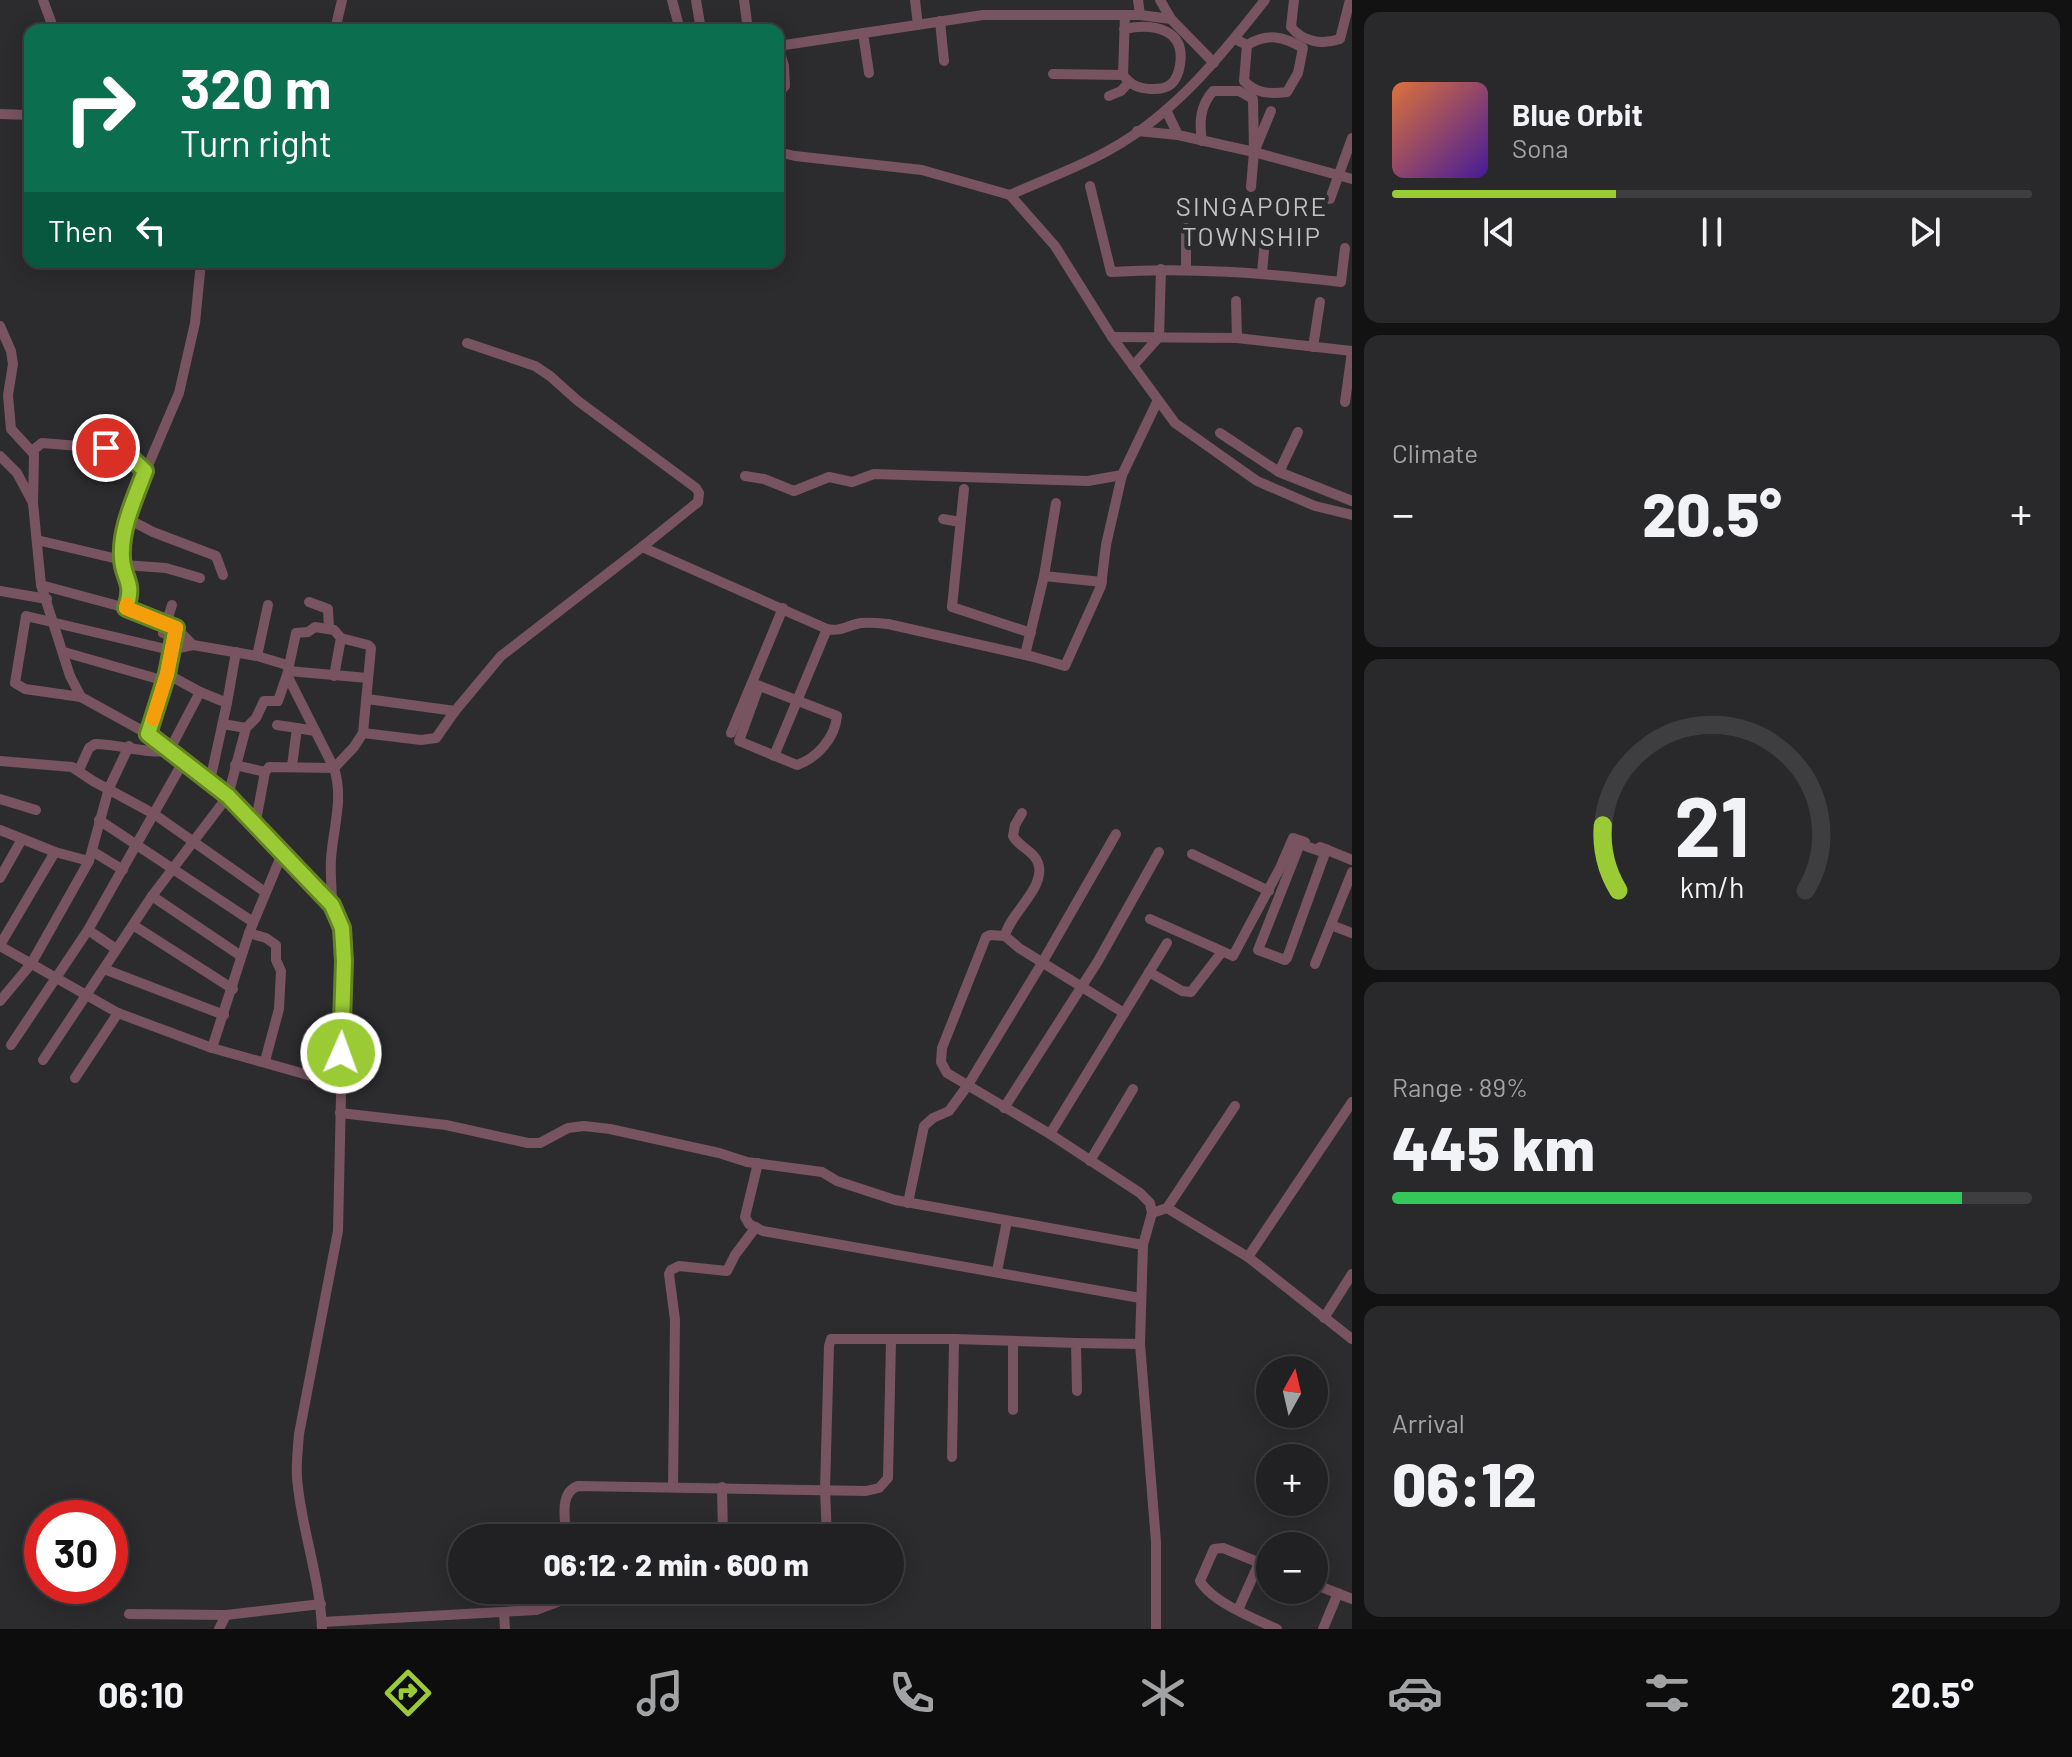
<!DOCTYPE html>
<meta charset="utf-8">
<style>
:root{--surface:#212022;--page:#29282a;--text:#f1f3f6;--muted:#a2a3a5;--line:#3e3e40;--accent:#9acb35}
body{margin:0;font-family:Barlow,sans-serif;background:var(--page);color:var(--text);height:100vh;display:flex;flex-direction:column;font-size:30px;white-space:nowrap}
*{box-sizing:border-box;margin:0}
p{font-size:26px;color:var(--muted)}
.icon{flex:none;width:44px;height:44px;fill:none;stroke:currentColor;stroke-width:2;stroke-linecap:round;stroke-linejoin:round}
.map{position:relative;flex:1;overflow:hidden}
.side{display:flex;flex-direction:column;gap:12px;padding:12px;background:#121213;width:720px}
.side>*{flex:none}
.hud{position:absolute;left:24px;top:24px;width:760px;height:244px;border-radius:16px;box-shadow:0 4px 20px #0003,0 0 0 2px var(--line);background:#0b6e4f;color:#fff;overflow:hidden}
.needle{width:52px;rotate:8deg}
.controls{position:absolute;left:1256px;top:1356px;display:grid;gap:16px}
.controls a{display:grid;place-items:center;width:72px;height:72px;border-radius:50%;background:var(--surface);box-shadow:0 4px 20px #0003,0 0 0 2px var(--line);font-size:40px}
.speed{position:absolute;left:24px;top:1500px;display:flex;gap:16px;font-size:40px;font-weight:700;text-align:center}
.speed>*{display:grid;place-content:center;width:104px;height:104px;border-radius:50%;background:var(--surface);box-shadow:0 4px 20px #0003,0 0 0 2px var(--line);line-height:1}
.speed .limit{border:12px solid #d22;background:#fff;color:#111}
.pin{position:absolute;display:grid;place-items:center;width:68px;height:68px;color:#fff;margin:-34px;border:4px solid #fff;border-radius:50%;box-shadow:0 2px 8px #0007}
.me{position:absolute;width:88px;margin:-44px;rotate:2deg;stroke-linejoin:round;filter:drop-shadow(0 0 6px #0008)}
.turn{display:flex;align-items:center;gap:28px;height:168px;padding:0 24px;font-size:36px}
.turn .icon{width:104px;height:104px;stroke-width:2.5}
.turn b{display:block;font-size:56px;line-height:68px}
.then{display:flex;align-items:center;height:76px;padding:0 24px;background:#0003;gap:16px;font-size:30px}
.big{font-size:60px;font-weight:800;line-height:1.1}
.side .tile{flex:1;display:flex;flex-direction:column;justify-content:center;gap:12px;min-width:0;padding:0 28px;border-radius:16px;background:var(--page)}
.side .dial{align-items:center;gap:0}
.dial svg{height:208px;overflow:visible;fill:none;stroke:var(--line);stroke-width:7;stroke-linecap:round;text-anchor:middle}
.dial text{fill:var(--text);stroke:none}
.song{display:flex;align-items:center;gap:24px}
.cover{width:96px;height:96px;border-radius:12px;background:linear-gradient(135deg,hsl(20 70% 55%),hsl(260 70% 35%))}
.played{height:8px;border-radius:4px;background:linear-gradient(90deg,var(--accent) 35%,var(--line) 35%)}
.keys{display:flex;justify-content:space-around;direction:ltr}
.heat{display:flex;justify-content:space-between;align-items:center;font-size:44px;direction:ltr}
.charge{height:12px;border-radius:6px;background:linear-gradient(90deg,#34c759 89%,var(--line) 0)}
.trip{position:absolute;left:448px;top:1524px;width:456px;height:80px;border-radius:40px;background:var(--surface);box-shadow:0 4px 20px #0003,0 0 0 2px var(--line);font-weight:800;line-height:80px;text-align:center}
.menu{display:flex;height:128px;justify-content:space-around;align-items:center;background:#0d0d0e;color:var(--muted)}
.menu .icon{width:56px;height:56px}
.menu .current{color:var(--accent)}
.menu b{font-size:36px;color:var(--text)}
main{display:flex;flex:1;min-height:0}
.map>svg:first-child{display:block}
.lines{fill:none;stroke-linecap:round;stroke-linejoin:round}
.minor{stroke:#785360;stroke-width:10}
.route-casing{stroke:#648422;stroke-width:20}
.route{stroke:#9acb35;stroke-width:14}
.slow{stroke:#f59e0b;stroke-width:14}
.labels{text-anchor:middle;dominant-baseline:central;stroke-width:8;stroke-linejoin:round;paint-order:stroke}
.quarter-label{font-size:26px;letter-spacing:2px;fill:#c1c0c3;stroke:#2c2b2e}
</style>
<main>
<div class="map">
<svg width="1352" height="1629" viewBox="0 0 1352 1629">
<rect width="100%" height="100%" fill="#2c2b2e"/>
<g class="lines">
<g class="minor">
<path d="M 43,0 L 54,30"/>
<path d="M 672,0 L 680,30"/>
<path d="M 696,0 L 701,30"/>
<path d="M 744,0 L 748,30"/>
<path d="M 915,0 L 918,25"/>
<path d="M 1138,0 L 1140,15"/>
<path d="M 1160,0 L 1171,19 L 1214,63"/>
<path d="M 1294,0 L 1291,27 C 1303,42 1322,45 1340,39 L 1350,0"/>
<path d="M 940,21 L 944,61"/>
<path d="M 1124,29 C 1154,23 1186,29 1180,65 C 1177,83 1169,90 1150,89 C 1137,88 1131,85 1123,75 L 1125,15"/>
<path d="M 335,30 L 342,0"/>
<path d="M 863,33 L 869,73"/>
<path d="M 1235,39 L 1247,45 C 1268,33 1283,36 1303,48 L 1298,73 L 1287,92 C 1270,94 1256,94 1244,81 L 1247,45"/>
<path d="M 778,46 L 983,15 L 1140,15 L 1171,19"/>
<path d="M 1053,74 L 1123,75"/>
<path d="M 778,93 L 785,86 L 784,66 L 778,46"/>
<path d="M 1109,96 L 1121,91 L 1129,82"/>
<path d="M 1166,110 L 1178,135 L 1254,152 L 1352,179"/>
<path d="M 0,114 L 30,115"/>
<path d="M 1137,131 L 1178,135"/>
<path d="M 1202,141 C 1199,122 1200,106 1213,91 L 1239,91 L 1253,99 L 1254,152"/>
<path d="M 778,152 L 795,156 L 922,170 L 1010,195 L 1055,246 L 1112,337 L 1175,423 L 1257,481 L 1315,506 L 1352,515"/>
<path d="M 1090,186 L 1111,272 C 1189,267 1264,273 1341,282 L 1345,248"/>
<path d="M 1251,187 L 1254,152 L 1271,111"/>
<path d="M 1010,195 C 1043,180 1080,167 1111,149 C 1174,114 1221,56 1265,0"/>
<path d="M 1330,199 L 1352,138"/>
<path d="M 1186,228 L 1186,269"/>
<path d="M 1262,273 L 1265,239"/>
<path d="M 1236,301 L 1237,338"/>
<path d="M 0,326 L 11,351 L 13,364 L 8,395 L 11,429 L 34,454 L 33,503"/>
<path d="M 1112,337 L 1237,338 L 1352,351"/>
<path d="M 467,343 L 535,366 L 550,376 L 578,401 L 696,488 L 699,493 L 698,502 L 642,547"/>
<path d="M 1313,347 L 1320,302"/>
<path d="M 1133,366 L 1159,337 L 1161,269"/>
<path d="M 1345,402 L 1352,352"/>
<path d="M 1220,433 L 1279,472 L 1352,501"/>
<path d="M 32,451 L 42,443 L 117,449 L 126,453 L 145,471"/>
<path d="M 0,456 L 17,473 L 33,503 L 41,585 L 70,676 L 81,697 L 148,734 L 228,796 L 332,905 L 342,928 L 344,961 L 338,1231 L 299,1434 C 298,1448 296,1463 297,1478 C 301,1528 320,1577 322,1629"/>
<path d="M 1279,472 L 1298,432"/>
<path d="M 745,476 L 764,479 L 794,491 L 829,477 L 852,482 L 874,474 L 1088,481 L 1122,475 L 1158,400"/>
<path d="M 964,489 L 952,607 L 1031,633"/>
<path d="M 128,519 L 153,532 L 216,556 L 223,575"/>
<path d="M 943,519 L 960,522"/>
<path d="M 37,540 L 122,560"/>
<path d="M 124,565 L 166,568 L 200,578"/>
<path d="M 1044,576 L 1102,582"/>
<path d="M 41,585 L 126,608 L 176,628 L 165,681 L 148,734"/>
<path d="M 0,591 L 47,599"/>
<path d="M 309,602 L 328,609 L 329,629"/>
<path d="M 172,605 L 163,633 L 174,638"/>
<path d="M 126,608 L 130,584 L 122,560 L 124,538 L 141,482 L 179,393 L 195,323 L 201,262"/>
<path d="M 176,628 L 193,645 L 257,656 L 287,665"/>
<path d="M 64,652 L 165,681"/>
<path d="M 1025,655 L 1044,576 L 1056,503"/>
<path d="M 257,656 L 268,605"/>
<path d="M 288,671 L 368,678"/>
<path d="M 167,674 L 200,692 L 227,703 L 210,781"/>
<path d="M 334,676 L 341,638"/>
<path d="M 752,683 L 837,716 C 835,738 817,758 797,765 L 739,741 L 759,686"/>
<path d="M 81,697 L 25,689 L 15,683 L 26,616 L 170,650 L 193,645"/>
<path d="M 367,699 L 455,711"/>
<path d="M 227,703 L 236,652"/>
<path d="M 223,724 L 246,728"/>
<path d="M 277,725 L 297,728"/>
<path d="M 363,733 L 421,740 L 436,738 L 455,711 L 501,656 L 642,547 L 827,629 C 841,632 848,625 861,623 C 870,622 879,623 888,624 L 1034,657 L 1065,666 L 1101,586 L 1106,545 L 1122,475"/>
<path d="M 731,733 L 783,608"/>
<path d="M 774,756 L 827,629"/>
<path d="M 0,761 L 72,767 L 93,781 L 154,814 L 265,892"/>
<path d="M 235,765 L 265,772"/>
<path d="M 292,766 L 297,728 L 315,731"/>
<path d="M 79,770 L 89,748 L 95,744 C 120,744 144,754 169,751 L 200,692"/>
<path d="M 0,799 L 36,810"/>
<path d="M 1022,813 L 1015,825 L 1013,836 C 1019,847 1034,851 1038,863 C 1047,887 1009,914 1005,936 L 1019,948 L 1124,1013"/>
<path d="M 99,820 L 253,922"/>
<path d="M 255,826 L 265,772 L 269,767 L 334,768 L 354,747 L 363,733 L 371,648 L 368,645 L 341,638 L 334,630 L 315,627 L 308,632 L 296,633 L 287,675 L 334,768 C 344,799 333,828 331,859 C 330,874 332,889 332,905"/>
<path d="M 0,830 L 55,852 L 89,861"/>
<path d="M 1320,847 L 1352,860"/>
<path d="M 92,851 L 123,870"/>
<path d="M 1325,853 L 1300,844 L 1258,950 L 1285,960 L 1287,958 L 1325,853 L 1326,849"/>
<path d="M 1192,854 L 1269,891"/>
<path d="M 0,878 L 22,839"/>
<path d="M 152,896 L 241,956"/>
<path d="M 1150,919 L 1233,956 L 1280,868 L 1293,838 L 1305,842"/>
<path d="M 133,925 L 233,989"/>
<path d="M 1331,925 L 1352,933"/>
<path d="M 88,930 L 116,949"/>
<path d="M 249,933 L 266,938 L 276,945 L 276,960 L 281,971 L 279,1009 L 265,1061"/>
<path d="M 1005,936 L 990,935 L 986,937 L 942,1048 L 941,1062 L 947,1073 L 1050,1134 L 1140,1193 L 1150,1203 L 1152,1213 L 1143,1245 L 1140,1344 L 1156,1542 L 1156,1629"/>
<path d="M 0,945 L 55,852"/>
<path d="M 0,946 L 118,1013 L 212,1048 L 340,1084"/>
<path d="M 1315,964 L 1352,872"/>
<path d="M 104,969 L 224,1015"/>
<path d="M 1149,972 L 1182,991 L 1191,992 L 1221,953"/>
<path d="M 0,1001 L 31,964 L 89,861 L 109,788 L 129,746"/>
<path d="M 11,1045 L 88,930 L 183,762"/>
<path d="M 212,1048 L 249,933 L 282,854"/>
<path d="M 43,1060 L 152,896 L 228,796 L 246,728 L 256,718 L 264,701 L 278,701 L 287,675"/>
<path d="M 75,1078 L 118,1013"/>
<path d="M 1004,1108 L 1098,961 L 1159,852"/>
<path d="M 340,1113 L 446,1125 L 528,1143 L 540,1143 L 568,1128 L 584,1126 L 610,1129 L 719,1153 L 747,1162 L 822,1172 L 837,1181 L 895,1200 L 1143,1245"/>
<path d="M 1050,1134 L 1167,943"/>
<path d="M 1090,1161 L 1133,1089"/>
<path d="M 758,1163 L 745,1217 L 749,1224 L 763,1231 L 1140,1298"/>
<path d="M 908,1203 L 924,1126 L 933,1118 L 949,1111 L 968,1085 L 1042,963 L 1116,834"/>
<path d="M 1167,1208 L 1248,1257 L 1352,1339"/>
<path d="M 1152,1213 L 1167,1208 L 1235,1106"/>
<path d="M 1248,1257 L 1352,1102"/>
<path d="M 997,1271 L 1007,1221"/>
<path d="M 1324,1318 L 1352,1274"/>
<path d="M 1076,1343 L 1140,1344"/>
<path d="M 1013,1410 L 1013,1342"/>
<path d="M 952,1457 L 954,1339"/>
<path d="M 673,1487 L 675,1320 L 669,1274 L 671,1270 L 679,1266 L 727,1271 L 735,1255 L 756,1227"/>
<path d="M 722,1487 L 723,1538"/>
<path d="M 566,1538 C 566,1521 558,1493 578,1486 L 866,1491 L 879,1488 L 888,1478 L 891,1341"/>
<path d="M 827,1538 L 825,1489 L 829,1346 L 831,1339 L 954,1339 L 1076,1343 L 1077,1391"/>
<path d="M 1270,1567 L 1223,1548 L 1214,1549 L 1200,1581 C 1212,1602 1255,1619 1277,1629"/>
<path d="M 1314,1584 L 1352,1599"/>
<path d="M 1238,1610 L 1259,1563"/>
<path d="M 504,1612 L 505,1629"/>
<path d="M 129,1614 L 226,1615 L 321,1604"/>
<path d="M 322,1622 L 536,1610 L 560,1601 L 566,1590"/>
<path d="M 219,1629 L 226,1615"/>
<path d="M 1323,1629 L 1338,1593"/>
</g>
</g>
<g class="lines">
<g class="route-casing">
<path id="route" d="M 106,448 L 126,453 L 145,471 C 135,498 120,529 122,558 C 123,580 135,581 126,608 L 176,628 L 167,674 L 148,734 L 228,796 L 332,905 L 342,928 L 344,961 L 341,1053"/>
</g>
<use href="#route" class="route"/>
<path class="slow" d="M 127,604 L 126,608 L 176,628 L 167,674 L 153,719"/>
</g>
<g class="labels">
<g class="quarter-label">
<text x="1252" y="205">SINGAPORE<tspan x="1252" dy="30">TOWNSHIP</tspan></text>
</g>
</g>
</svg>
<div class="controls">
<a><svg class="needle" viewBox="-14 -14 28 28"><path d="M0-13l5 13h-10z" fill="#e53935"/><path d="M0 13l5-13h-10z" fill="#a2a3a5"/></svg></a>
<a>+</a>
<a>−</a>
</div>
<div class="speed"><div class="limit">30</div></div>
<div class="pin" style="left:106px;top:448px;background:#d93025"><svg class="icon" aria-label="arrive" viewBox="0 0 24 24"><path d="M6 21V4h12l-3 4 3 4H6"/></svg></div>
<svg class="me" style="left:341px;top:1053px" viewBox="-20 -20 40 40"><circle r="17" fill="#9acb35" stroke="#fff" stroke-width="3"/><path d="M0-11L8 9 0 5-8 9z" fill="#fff"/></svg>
<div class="trip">06:12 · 2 min · 600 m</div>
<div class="hud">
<div class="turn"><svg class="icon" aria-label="right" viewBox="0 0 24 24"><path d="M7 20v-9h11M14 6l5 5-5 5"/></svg><div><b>320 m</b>Turn right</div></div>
<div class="then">Then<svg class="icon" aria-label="left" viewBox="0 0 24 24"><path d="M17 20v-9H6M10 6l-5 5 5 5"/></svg></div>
</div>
</div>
<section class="side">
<div class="tile">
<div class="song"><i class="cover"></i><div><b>Blue Orbit</b><p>Sona</p></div></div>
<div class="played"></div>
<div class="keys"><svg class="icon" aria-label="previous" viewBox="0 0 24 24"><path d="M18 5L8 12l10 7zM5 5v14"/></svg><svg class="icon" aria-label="pause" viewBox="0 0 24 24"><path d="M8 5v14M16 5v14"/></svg><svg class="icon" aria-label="next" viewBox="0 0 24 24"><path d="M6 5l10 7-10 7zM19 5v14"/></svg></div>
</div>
<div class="tile"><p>Climate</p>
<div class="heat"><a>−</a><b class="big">20.5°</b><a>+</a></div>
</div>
<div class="tile dial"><svg viewBox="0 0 100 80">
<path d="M14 69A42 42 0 1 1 86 69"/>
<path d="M14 69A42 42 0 0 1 8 44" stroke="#9acb35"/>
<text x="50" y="56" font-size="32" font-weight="700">21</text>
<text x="50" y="72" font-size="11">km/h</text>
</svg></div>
<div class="tile"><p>Range · 89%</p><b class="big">445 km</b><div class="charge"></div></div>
<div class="tile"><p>Arrival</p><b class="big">06:12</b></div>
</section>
</main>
<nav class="menu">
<b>06:10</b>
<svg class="icon current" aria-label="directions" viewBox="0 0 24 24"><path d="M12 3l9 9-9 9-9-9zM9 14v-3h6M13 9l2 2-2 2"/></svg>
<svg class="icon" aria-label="music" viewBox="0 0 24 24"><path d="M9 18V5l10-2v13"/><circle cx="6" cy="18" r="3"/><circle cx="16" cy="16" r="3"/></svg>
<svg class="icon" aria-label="phone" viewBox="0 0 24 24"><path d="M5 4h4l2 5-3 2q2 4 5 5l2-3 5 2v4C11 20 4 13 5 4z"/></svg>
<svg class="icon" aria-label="climate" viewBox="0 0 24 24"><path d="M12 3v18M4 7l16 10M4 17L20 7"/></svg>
<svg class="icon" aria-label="car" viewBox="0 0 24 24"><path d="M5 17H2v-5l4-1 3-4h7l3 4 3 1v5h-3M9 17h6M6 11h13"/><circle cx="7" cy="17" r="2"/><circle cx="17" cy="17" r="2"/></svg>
<svg class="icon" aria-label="filters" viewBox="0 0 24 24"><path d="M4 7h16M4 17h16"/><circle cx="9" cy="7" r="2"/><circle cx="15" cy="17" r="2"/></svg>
<b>20.5°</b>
</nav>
